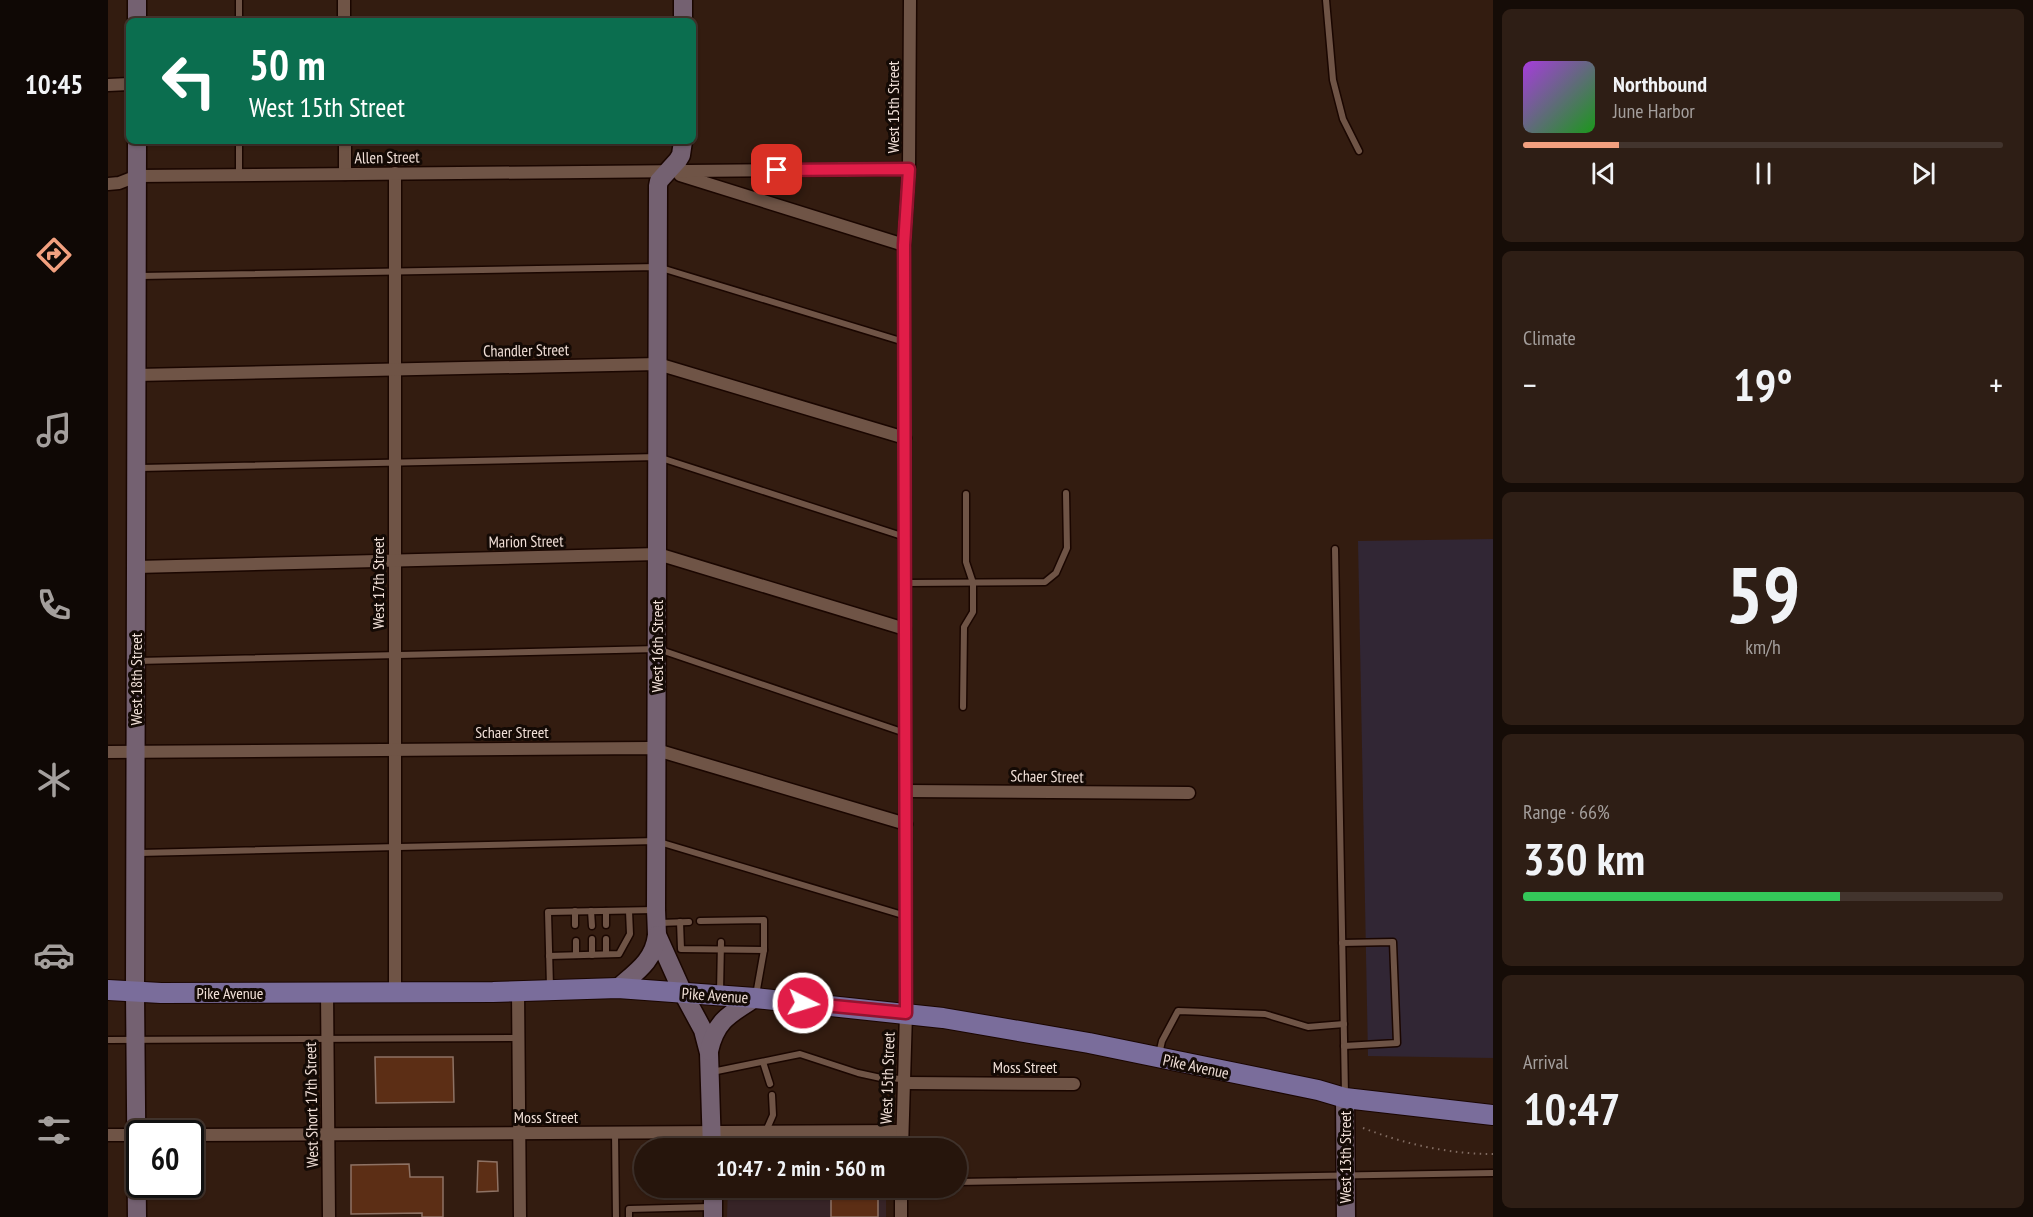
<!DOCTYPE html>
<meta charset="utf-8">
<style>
:root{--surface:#26150c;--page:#2e1e15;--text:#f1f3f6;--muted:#a49f9d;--line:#42342d;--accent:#f2a07f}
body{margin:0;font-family:"PT Sans Narrow",sans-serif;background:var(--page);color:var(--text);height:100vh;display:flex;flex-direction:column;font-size:22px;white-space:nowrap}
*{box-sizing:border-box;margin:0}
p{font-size:20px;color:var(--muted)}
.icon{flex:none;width:33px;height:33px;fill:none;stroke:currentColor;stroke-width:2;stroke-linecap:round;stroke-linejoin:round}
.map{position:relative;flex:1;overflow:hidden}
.side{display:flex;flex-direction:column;gap:9px;padding:9px;background:#150c07;width:540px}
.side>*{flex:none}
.hud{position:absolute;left:18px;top:18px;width:570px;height:126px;border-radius:9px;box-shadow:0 2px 4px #0004,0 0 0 2px var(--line);background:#0b6e4f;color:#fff;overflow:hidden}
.speed{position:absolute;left:18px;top:1120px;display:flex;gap:12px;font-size:30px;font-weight:700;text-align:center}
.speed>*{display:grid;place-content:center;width:78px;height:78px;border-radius:50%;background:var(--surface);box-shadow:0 2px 4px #0004,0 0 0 2px var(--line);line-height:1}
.speed .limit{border:3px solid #111;border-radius:9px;background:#fff;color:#111}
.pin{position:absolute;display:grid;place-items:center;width:51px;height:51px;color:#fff;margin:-26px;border-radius:12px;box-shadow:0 3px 9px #0006}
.me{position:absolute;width:66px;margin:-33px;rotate:95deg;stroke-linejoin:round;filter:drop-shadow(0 0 4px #0008)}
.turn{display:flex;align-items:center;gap:21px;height:126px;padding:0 24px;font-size:27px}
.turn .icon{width:78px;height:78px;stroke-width:2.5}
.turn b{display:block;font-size:42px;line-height:51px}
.big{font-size:45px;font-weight:800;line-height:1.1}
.side .widget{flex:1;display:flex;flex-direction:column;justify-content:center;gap:9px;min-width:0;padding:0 21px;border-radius:9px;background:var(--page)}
.side .dial{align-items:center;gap:0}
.dial b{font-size:78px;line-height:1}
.song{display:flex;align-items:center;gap:18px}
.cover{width:72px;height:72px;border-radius:9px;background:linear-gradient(135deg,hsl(280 70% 55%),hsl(120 70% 35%))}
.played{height:6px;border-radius:3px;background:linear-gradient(90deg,var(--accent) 20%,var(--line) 20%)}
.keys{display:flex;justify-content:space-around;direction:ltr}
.heat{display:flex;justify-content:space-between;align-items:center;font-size:33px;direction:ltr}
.charge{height:9px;border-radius:4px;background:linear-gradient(90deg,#34c759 66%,var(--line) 0)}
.trip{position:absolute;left:526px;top:1138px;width:333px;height:60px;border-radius:30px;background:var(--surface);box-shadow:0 2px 4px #0004,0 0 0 2px var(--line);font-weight:800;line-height:60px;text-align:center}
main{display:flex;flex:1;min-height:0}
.menu{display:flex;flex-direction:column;width:108px;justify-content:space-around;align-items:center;background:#0f0805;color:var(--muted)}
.menu .icon{width:42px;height:42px}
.menu .selected{color:var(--accent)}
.menu b{font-size:27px;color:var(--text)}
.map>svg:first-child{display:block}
.industrial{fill:#312634}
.education{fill:#372427}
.building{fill:#5c2e15;stroke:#8e7264;stroke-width:1.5}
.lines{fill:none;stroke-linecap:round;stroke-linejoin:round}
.lane-casing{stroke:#1a0600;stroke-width:9}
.street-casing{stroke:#1a0600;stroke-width:15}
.secondary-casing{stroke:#1a0600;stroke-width:21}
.primary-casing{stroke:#1a0600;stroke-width:22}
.path{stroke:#816c62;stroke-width:2;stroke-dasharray:1.5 4.5;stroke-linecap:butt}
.lane{stroke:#6f5446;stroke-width:6}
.street{stroke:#6f5446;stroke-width:12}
.secondary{stroke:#746171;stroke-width:18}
.primary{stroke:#7a6d9b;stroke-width:20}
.route-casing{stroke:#92132f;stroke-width:15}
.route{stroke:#e11d48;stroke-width:10}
.labels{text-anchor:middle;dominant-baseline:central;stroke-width:6;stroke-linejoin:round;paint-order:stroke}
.street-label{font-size:16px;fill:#f0dfd7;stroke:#140a05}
</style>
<main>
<nav class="menu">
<b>10:45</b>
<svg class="icon selected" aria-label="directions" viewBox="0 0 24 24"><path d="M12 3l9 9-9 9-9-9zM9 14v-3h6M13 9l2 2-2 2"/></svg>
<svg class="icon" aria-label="music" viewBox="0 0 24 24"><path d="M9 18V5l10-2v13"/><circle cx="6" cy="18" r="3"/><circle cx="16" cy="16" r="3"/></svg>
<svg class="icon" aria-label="phone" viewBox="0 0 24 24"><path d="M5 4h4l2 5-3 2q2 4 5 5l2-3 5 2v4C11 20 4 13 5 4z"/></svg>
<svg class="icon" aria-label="climate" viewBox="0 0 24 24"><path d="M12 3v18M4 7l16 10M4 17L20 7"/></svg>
<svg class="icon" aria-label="car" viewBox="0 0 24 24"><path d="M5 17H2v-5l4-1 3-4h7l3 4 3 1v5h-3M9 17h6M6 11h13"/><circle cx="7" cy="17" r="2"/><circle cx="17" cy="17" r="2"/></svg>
<svg class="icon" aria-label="filters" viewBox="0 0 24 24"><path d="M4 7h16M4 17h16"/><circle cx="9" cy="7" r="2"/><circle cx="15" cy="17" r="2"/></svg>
</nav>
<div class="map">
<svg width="1385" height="1217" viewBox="0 0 1385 1217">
<rect width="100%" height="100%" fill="#331c10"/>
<path class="industrial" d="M 1385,539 L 1385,1058 L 1260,1056 L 1250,541 Z"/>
<g class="education">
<path d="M 778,1145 L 778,1149 L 620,1149 L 620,1147 Z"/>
<path d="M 620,1188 L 778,1188 L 778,1217 L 619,1217 Z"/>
</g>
<g class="building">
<path d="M 267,1057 L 345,1057 L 346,1102 L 268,1103 Z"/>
<path d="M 370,1161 L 389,1162 L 390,1191 L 369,1192 Z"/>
<path d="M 301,1164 L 302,1177 L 335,1177 L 335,1217 L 314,1217 L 314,1213 L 243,1214 L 243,1165 Z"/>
<path d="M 622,1188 L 654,1188 L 654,1198 L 623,1198 Z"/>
<rect x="723" y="1188" width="47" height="29"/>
</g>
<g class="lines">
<g class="lane-casing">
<g id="lane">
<path d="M 1218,0 L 1225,80 L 1235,119 L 1251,151"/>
<path d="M 131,21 L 131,0"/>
<path d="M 131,175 L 131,141"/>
<path d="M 32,276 L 550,267 L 796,342"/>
<path d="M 32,468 L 550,457 L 797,537"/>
<path d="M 1227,549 L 1237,1094"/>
<path d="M 797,583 L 937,582 L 948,573 L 959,548 L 958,493"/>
<path d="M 29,661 L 550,649 L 797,733"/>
<path d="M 855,707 L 856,627 L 865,612 L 865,583 L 858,562 L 858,494"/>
<path d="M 31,853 L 548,841 L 798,916"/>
<path d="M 467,911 L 467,925"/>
<path d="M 483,911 L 484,926"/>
<path d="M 592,921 L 656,920 L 656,950 L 648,995"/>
<path d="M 572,922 L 573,949 L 656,950"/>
<path d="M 551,923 L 581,922"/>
<path d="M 498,925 L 498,911"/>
<path d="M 484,939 L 484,955"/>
<path d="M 498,939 L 498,954"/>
<path d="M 468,941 L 468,955"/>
<path d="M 1234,943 L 1285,942 L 1289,1043 L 1236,1046"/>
<path d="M 441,956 L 511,954 L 522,934 L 521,911"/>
<path d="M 442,987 L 440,912 L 547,910"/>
<path d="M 612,992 L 613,942"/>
<path d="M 0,1040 L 410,1038"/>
<path d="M 1051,1054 L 1054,1041 L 1070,1011 L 1157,1014 L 1200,1027 L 1236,1024"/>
<path d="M 655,1062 L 662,1084"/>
<path d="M 604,1072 L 692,1054 L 750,1073 L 773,1078 L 796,1079"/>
<path d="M 658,1131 L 665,1115 L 664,1095"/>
<path d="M 507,1133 L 508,1217"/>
<path d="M 849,1182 L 1385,1173"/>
<path d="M 521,1217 L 521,1209 L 602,1207"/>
</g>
</g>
<g class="street-casing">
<g id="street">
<path d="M 236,0 L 236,21"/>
<path d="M 0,85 L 21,84"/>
<path d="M 237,141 L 237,174"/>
<path d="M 287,173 L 287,992"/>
<path d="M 572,175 L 796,245"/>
<path d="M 0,184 L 11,183 L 29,176 L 801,169"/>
<path d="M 28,375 L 550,364 L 797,438"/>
<path d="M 28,567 L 550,554 L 797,629"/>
<path d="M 0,752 L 542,748 L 798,824"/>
<path d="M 798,791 L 1081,793"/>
<path d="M 410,991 L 412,1217"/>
<path d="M 219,992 L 221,1217"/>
<path d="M 796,1083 L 966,1084"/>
<path d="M 0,1135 L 32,1135"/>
<path d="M 82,1135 L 794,1131"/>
<path d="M 794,1149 L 798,1013 L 796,245 L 801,169 L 802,0"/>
<path d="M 793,1217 L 793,1188"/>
</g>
</g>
<g class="secondary-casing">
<g id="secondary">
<path d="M 29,21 L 29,0"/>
<path d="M 575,21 L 575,0"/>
<path d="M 29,141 L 27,993 L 29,1217"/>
<path d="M 575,141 L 573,155 L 570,160 L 551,181 L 550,186 L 548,910 L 549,935 L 575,993 L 595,1030 L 601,1053 L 604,1149"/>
<path d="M 510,988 C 528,972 546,961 549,935"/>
<path d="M 601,1051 C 608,1020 622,1014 647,998"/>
<path d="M 1237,1098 L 1238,1217"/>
<path d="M 605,1188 L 605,1217"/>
</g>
</g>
<g class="primary-casing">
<path id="primary" d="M 0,990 L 53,993 L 385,992 L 510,988 L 647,998 L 835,1018 L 981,1043 L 1210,1090 L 1237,1098 L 1385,1115"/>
</g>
<path class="path" d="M 1255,1128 C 1297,1144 1340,1154 1385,1154"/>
<use href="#lane" class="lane"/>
<use href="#street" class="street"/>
<use href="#secondary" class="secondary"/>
<use href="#primary" class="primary"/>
</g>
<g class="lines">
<g class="route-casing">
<path id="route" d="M 669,170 L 801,169 L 796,245 L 798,1013 L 695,1003"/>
</g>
<use href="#route" class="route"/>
</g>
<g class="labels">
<g class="street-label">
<text transform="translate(785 107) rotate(-90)">West 15th Street</text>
<text transform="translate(279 157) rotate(-1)">Allen Street</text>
<text transform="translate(418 350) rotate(-1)">Chandler Street</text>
<text transform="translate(418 541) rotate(-1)">Marion Street</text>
<text transform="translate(270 583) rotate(-90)">West 17th Street</text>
<text transform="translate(549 646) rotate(-90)">West 16th Street</text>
<text transform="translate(28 679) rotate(-90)">West 18th Street</text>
<text x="404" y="732">Schaer Street</text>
<text transform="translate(939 776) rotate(1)">Schaer Street</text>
<text x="122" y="993">Pike Avenue</text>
<text transform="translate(607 995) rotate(4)">Pike Avenue</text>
<text transform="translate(1088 1066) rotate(12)">Pike Avenue</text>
<text x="917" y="1067">Moss Street</text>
<text transform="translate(779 1078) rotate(-88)">West 15th Street</text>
<text transform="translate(203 1105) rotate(-91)">West Short 17th Street</text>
<text x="438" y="1117">Moss Street</text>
<text transform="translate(1237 1157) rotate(-90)">West 13th Street</text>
</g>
</g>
</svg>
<div class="speed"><div class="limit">60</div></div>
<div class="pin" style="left:669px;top:170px;background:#d93025"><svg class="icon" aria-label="arrive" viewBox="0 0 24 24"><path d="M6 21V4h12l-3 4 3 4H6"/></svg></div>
<svg class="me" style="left:695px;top:1003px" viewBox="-20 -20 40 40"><circle r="17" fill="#e11d48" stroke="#fff" stroke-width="3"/><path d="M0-11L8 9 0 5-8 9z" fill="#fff"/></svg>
<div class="trip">10:47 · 2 min · 560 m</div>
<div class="hud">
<div class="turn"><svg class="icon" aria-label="left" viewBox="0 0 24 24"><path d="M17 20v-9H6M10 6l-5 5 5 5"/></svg><div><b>50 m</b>West 15th Street</div></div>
</div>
</div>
<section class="side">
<div class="widget">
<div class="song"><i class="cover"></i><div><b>Northbound</b><p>June Harbor</p></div></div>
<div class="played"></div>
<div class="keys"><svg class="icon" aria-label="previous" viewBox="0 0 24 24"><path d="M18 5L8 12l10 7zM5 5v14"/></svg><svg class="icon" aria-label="pause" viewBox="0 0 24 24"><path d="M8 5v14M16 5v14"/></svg><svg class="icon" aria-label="next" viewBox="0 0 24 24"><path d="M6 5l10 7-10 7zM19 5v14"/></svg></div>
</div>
<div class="widget"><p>Climate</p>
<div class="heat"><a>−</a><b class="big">19°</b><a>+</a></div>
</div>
<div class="widget dial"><b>59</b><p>km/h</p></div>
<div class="widget"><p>Range · 66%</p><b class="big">330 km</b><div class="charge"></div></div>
<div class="widget"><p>Arrival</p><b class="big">10:47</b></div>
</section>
</main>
